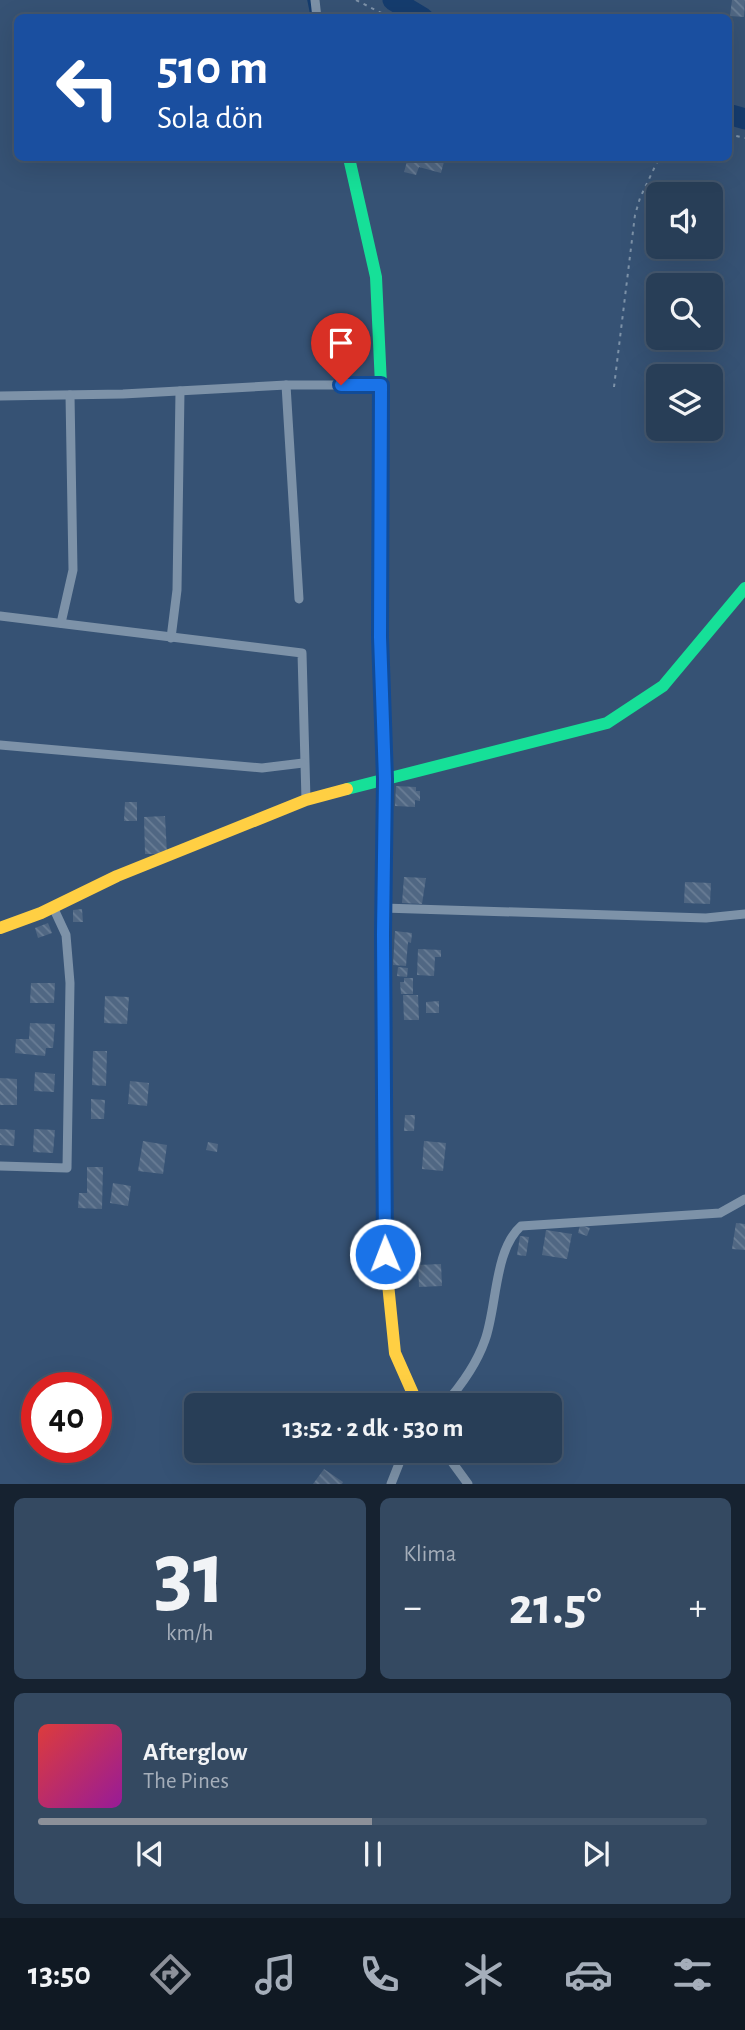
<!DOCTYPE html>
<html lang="tr">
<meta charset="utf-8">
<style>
:root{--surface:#283e57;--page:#344961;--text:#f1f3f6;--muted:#a5aeba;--line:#44576d;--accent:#8c9099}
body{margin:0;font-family:"Alegreya Sans",sans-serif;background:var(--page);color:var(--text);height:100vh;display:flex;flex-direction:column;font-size:26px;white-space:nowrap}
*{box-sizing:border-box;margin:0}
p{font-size:23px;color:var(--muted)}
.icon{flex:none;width:38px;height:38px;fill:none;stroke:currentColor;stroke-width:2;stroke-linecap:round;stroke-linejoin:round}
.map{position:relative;height:1484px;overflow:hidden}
.details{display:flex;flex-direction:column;gap:14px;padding:14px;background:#162230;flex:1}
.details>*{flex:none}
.guide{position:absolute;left:14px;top:14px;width:718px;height:147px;border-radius:10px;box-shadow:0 7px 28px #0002,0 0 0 2px var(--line);background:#1a4fa0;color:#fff;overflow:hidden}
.buttons{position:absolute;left:646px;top:182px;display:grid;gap:14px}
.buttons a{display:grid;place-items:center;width:77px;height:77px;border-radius:10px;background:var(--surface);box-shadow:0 7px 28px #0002,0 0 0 2px var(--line);font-size:35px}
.speed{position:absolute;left:21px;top:1372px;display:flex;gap:14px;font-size:35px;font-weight:700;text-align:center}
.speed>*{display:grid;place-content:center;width:91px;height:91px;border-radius:50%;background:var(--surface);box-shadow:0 7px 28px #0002,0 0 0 2px var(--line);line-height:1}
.speed .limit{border:10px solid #d22;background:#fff;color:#111}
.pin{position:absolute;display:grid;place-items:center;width:60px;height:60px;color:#fff;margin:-72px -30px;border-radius:50% 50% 50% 0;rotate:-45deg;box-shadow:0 0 7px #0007}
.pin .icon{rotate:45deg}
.me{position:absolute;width:77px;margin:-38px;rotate:359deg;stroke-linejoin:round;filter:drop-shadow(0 0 5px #0008)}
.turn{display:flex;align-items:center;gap:24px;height:147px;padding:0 28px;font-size:32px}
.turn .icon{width:91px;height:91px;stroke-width:2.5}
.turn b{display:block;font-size:49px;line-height:60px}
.big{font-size:52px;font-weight:700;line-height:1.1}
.details .widget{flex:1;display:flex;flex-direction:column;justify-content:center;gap:10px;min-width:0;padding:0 24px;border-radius:10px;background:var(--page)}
.details .dial{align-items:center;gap:0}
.dial b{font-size:91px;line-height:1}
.song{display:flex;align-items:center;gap:21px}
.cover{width:84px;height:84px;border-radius:10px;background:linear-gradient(135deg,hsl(0 70% 55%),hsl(300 70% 35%))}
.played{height:7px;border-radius:4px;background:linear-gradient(90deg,var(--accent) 50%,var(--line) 50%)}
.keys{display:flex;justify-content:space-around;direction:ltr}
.heat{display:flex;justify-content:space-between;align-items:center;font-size:38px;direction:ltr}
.details .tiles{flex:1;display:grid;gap:14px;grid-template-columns:1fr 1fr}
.widget:last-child{grid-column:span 2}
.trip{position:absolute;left:184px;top:1393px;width:378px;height:70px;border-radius:10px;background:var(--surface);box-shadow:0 7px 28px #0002,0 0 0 2px var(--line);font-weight:700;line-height:70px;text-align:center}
.tab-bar{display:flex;height:112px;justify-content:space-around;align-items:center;background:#101923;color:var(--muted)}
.tab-bar .icon{width:49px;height:49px}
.tab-bar .current{color:var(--accent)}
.tab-bar b{font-size:32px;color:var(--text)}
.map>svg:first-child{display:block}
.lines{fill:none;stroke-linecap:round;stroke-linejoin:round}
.stream{stroke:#153c6e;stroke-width:3.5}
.river{stroke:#153c6e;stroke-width:21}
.building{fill:url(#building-back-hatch)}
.path{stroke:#7d92a8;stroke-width:2;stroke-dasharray:3.5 5;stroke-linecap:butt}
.street{stroke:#7d92a8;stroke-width:9}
.fast{stroke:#16e098;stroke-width:12}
.slow{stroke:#ffcf43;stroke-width:12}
.route-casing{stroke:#114b97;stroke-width:18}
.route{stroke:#1a73e8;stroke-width:12}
</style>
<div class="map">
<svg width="745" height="1484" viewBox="0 0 745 1484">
<defs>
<pattern id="building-back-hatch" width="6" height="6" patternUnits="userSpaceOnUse" patternTransform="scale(1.75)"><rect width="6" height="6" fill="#506783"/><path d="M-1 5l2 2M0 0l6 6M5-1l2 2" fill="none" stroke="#6a7e96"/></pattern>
</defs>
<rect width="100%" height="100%" fill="#365274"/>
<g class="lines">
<path class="stream" d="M 309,0 L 312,15"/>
<g class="river">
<path d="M 393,0 L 423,18"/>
<path d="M 728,114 L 745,119"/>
</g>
</g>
<g class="building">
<path d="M 732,0 L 745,0 L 744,17 L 730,16 Z"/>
<path d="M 408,158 L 445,158 L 441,173 L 419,167 L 416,175 L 404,172 Z"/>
<path d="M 396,786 L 416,787 L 416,791 L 420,791 L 420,801 L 415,800 L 415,807 L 395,806 Z"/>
<path d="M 125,802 L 137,802 L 137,821 L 124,821 Z"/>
<path d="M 165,816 L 167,854 L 145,854 L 144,817 Z"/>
<path d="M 404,877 L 426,878 L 422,904 L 402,903 Z"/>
<path d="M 685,882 L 711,883 L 710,904 L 684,903 Z"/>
<path d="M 82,909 L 83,922 L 73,922 L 73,910 Z"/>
<path d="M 48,923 L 52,933 L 38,938 L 35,928 Z"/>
<path d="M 395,931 L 412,933 L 411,943 L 408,942 L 406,966 L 393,965 Z"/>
<path d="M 418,949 L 441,950 L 441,957 L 435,957 L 434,976 L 417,975 Z"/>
<path d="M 398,967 L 408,968 L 407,977 L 397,976 Z"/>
<path d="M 404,978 L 413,978 L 413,994 L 401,994 L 400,982 L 404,982 Z"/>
<path d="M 31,983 L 55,983 L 54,1003 L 30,1003 Z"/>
<path d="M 403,995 L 418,995 L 419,1020 L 404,1020 Z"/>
<path d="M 105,996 L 129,997 L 127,1024 L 104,1023 Z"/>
<path d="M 439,1001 L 439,1013 L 426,1013 L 426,1002 Z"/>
<path d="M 30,1023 L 55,1024 L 53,1048 L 46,1048 L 45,1056 L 15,1053 L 16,1039 L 29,1039 Z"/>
<path d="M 93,1051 L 107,1051 L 106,1086 L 92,1085 Z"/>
<path d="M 35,1072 L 55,1074 L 54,1092 L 34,1091 Z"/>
<path d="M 0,1078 L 17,1079 L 17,1105 L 0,1105 Z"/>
<path d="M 130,1081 L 149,1083 L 147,1106 L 128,1104 Z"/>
<path d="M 91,1099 L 105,1100 L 104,1119 L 91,1119 Z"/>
<path d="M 405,1115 L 415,1115 L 414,1131 L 404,1131 Z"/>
<path d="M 0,1129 L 15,1130 L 14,1146 L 0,1145 Z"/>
<path d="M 34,1129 L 55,1130 L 53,1153 L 33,1152 Z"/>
<path d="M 143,1141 L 167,1145 L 163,1174 L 138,1171 Z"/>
<path d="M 424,1141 L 446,1143 L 443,1171 L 422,1169 Z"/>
<path d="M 208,1142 L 218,1144 L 217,1152 L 206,1150 Z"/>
<path d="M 87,1167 L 103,1167 L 102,1209 L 78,1208 L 79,1193 L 87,1193 Z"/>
<path d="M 113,1183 L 131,1186 L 128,1206 L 110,1203 Z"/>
<path d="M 736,1223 L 745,1224 L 745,1250 L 732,1249 Z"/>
<path d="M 580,1225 L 590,1228 L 587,1236 L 578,1233 Z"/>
<path d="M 546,1230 L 572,1234 L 567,1259 L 542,1255 Z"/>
<path d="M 520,1236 L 529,1237 L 526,1256 L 517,1255 Z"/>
<path d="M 441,1264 L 442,1286 L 419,1287 L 418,1265 Z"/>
<path d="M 324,1469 L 343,1482 L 342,1484 L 313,1484 Z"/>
</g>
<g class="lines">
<g class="path">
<path d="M 356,0 L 391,18"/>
<path d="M 728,134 L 745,138"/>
<path d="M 614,387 L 635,215 L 640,198 L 659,158"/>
</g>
<g class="street">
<path d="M 315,0 L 317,18"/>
<path d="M 286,385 L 299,599"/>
<path d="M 0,396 L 123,394 L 286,385 L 376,385"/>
<path d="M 0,616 L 302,653 L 306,800"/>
<path d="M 61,623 L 73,570 L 70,395"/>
<path d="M 171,638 L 177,590 L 180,391"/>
<path d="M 0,745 L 262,768 L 303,763"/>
<path d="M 383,908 L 706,918 L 745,914"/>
<path d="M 0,1166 L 67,1168 L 70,983 L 66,935 L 53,907"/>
<path d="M 444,1405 C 460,1387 477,1363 485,1340 C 497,1307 494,1250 521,1226 L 720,1213 L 745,1199"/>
<path d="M 444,1451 L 468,1484"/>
<path d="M 391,1484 L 404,1451"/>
</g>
<g class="fast">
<path d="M 349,158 L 376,277 L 381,385 L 380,637 L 385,779 L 384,1072"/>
<path d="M 347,789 L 607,723 L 663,686 L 745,588"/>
</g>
<g class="slow">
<path d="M 0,928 L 41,913 L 117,876 L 306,800 L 347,789"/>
<path d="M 384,1072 L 385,1254 L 395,1353 L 418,1405"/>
</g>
</g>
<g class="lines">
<g class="route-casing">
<path id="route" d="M 341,385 L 381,385 L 380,637 L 385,779 L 383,934 L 385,1254"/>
</g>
<use href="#route" class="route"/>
</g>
</svg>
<div class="buttons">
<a><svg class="icon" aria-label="sound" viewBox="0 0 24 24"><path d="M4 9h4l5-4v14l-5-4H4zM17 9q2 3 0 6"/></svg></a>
<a><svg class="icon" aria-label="search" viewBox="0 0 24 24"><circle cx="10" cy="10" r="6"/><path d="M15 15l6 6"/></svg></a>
<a><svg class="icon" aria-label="layers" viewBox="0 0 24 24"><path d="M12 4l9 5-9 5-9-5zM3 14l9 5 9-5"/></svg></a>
</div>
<div class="speed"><div class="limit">40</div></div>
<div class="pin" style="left:341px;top:385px;background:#d93025"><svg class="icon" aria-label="arrive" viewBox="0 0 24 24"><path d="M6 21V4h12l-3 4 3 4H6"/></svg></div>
<svg class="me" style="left:385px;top:1254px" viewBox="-20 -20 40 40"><circle r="17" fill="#1a73e8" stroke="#fff" stroke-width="3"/><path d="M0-11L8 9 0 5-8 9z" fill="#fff"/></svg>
<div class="trip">13:52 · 2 dk · 530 m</div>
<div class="guide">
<div class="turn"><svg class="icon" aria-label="left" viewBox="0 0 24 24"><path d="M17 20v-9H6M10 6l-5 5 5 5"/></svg><div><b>510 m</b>Sola dön</div></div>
</div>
</div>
<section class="details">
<div class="tiles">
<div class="widget dial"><b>31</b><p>km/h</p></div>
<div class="widget"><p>Klima</p>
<div class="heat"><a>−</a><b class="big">21.5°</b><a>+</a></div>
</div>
<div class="widget">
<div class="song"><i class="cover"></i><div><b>Afterglow</b><p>The Pines</p></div></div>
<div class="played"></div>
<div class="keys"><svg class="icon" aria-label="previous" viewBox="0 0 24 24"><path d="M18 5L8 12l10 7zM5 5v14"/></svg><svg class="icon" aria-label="pause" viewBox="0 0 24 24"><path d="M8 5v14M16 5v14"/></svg><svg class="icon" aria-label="next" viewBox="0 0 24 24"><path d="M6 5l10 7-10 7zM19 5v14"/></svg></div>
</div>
</div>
</section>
<nav class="tab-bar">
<b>13:50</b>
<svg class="icon current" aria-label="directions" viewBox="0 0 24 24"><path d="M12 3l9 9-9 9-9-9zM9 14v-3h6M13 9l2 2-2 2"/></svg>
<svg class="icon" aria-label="music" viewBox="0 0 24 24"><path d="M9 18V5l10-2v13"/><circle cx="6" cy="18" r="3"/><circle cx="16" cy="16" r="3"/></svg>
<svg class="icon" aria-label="phone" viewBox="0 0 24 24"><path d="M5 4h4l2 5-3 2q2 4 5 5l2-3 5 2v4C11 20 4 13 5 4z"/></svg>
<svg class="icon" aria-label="climate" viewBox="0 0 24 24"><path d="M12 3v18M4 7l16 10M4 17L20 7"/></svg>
<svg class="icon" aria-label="car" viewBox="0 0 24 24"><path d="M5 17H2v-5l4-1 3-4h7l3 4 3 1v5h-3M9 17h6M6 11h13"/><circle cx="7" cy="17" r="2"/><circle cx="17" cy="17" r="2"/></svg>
<svg class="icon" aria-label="filters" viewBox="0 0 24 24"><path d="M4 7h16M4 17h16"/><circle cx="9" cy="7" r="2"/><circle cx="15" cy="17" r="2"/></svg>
</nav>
